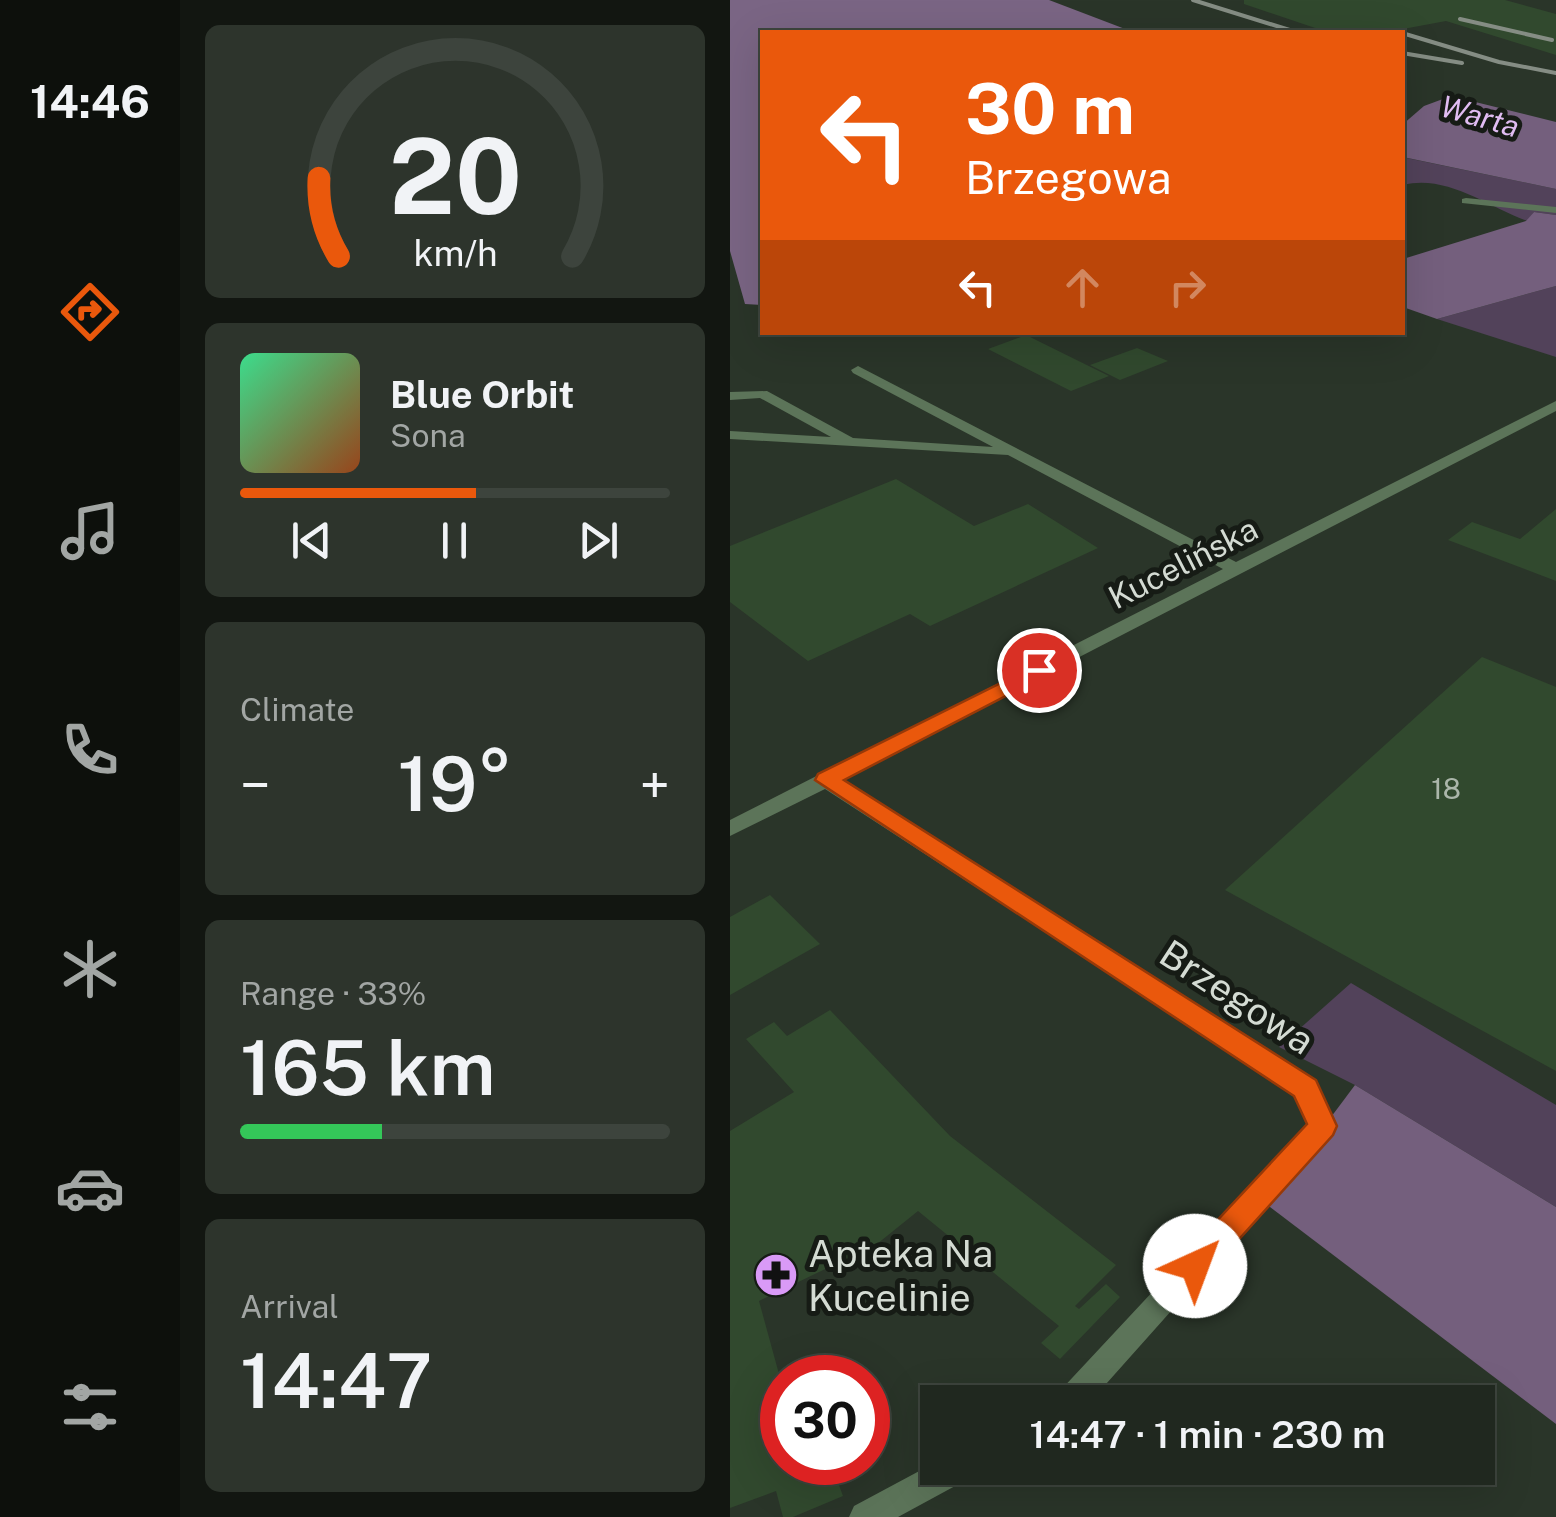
<!DOCTYPE html>
<meta charset="utf-8">
<style>
:root{--surface:#20281f;--page:#2d342c;--text:#f1f3f6;--muted:#a2a6a4;--line:#3d443d;--accent:#ea580c}
body{margin:0;font-family:"Public Sans",sans-serif;background:var(--page);color:var(--text);height:100vh;display:flex;flex-direction:column;font-size:38px;white-space:nowrap}
*{box-sizing:border-box;margin:0}
p{font-size:32px;color:var(--muted)}
.icon{flex:none;width:55px;height:55px;fill:none;stroke:currentColor;stroke-width:2;stroke-linecap:round;stroke-linejoin:round}
.map{position:relative;flex:1;overflow:hidden}
.drawer{display:flex;flex-direction:column;gap:25px;padding:25px;background:#121611;width:550px}
.drawer>*{flex:none}
.top-card{position:absolute;left:30px;top:30px;width:645px;height:305px;border-radius:0px;box-shadow:0 10px 40px #0002,0 0 0 2px var(--line);background:#ea580c;color:#fff;overflow:hidden}
.speed{position:absolute;left:30px;top:1355px;display:flex;gap:20px;font-size:50px;font-weight:700;text-align:center}
.speed>*{display:grid;place-content:center;width:130px;height:130px;border-radius:50%;background:var(--surface);box-shadow:0 10px 40px #0002,0 0 0 2px var(--line);line-height:1}
.speed .limit{border:15px solid #d22;background:#fff;color:#111}
.pin{position:absolute;display:grid;place-items:center;width:85px;height:85px;color:#fff;margin:-42px;border:5px solid #fff;border-radius:50%;box-shadow:0 2px 10px #0007}
.me{position:absolute;width:110px;margin:-55px;rotate:43deg;stroke-linejoin:round;filter:drop-shadow(0 0 8px #0008)}
.turn{display:flex;align-items:center;gap:35px;height:210px;padding:0 40px;font-size:45px}
.turn .icon{width:130px;height:130px;stroke-width:2.5}
.turn b{display:block;font-size:70px;line-height:85px}
.lanes{display:flex;align-items:center;height:95px;padding:0 40px;background:#0003;justify-content:center;gap:50px;direction:ltr}
.lanes .off{opacity:.35}
.big{font-size:75px;font-weight:600;line-height:1.1}
.drawer .card{flex:1;display:flex;flex-direction:column;justify-content:center;gap:15px;min-width:0;padding:0 35px;border-radius:15px;background:var(--page)}
.drawer .dial{align-items:center;gap:0}
.dial svg{height:260px;overflow:visible;fill:none;stroke:var(--line);stroke-width:7;stroke-linecap:round;text-anchor:middle}
.dial text{fill:var(--text);stroke:none}
.song{display:flex;align-items:center;gap:30px}
.cover{width:120px;height:120px;border-radius:15px;background:linear-gradient(135deg,hsl(150 70% 55%),hsl(20 70% 35%))}
.played{height:10px;border-radius:5px;background:linear-gradient(90deg,var(--accent) 55%,var(--line) 55%)}
.keys{display:flex;justify-content:space-around;direction:ltr}
.heat{display:flex;justify-content:space-between;align-items:center;font-size:55px;direction:ltr}
.charge{height:15px;border-radius:8px;background:linear-gradient(90deg,#34c759 33%,var(--line) 0)}
.trip{position:absolute;left:190px;top:1385px;width:575px;height:100px;border-radius:0px;background:var(--surface);box-shadow:0 10px 40px #0002,0 0 0 2px var(--line);font-weight:600;line-height:100px;text-align:center}
main{display:flex;flex:1;min-height:0}
.tab-bar{display:flex;flex-direction:column;width:180px;justify-content:space-around;align-items:center;background:#0d100c;color:var(--muted)}
.tab-bar .icon{width:70px;height:70px}
.tab-bar .active{color:var(--accent)}
.tab-bar b{font-size:45px;color:var(--text)}
.map>svg:first-child{display:block}
.green{fill:#52425a}
.forest{fill:#745f7d}
.water{fill:#7a6584}
.building{fill:#31492e}
.lines{fill:none;stroke-linecap:round;stroke-linejoin:round}
.street{fill:#5c7459;fill-rule:evenodd}
.rail{stroke:#858d84;stroke-width:4}
.route{fill:#ea580c;stroke:#983908;stroke-width:2.5}
.labels{text-anchor:middle;dominant-baseline:central;stroke-width:10;stroke-linejoin:round;paint-order:stroke}
.number-label{font-size:28px;fill:#abb6aa}
.far-water-label{font-size:30px;font-style:italic;fill:#e0bcf2;stroke:#161b15}
.street-label{font-size:32px;fill:#d4dbd3;stroke:#161b15}
.near-street-label{font-size:38px;fill:#d4dbd3;stroke:#161b15}
.near-poi-label{font-size:38px;fill:#d4dbd3;stroke:#161b15;text-anchor:start}
</style>
<main>
<nav class="tab-bar">
<b>14:46</b>
<svg class="icon active" aria-label="directions" viewBox="0 0 24 24"><path d="M12 3l9 9-9 9-9-9zM9 14v-3h6M13 9l2 2-2 2"/></svg>
<svg class="icon" aria-label="music" viewBox="0 0 24 24"><path d="M9 18V5l10-2v13"/><circle cx="6" cy="18" r="3"/><circle cx="16" cy="16" r="3"/></svg>
<svg class="icon" aria-label="phone" viewBox="0 0 24 24"><path d="M5 4h4l2 5-3 2q2 4 5 5l2-3 5 2v4C11 20 4 13 5 4z"/></svg>
<svg class="icon" aria-label="climate" viewBox="0 0 24 24"><path d="M12 3v18M4 7l16 10M4 17L20 7"/></svg>
<svg class="icon" aria-label="car" viewBox="0 0 24 24"><path d="M5 17H2v-5l4-1 3-4h7l3 4 3 1v5h-3M9 17h6M6 11h13"/><circle cx="7" cy="17" r="2"/><circle cx="17" cy="17" r="2"/></svg>
<svg class="icon" aria-label="filters" viewBox="0 0 24 24"><path d="M4 7h16M4 17h16"/><circle cx="9" cy="7" r="2"/><circle cx="15" cy="17" r="2"/></svg>
</nav>
<section class="drawer">
<div class="card dial"><svg viewBox="0 0 100 80">
<path d="M14 69A42 42 0 1 1 86 69"/>
<path d="M14 69A42 42 0 0 1 8 45" stroke="#ea580c"/>
<text x="50" y="56" font-size="32" font-weight="700">20</text>
<text x="50" y="72" font-size="11">km/h</text>
</svg></div>
<div class="card">
<div class="song"><i class="cover"></i><div><b>Blue Orbit</b><p>Sona</p></div></div>
<div class="played"></div>
<div class="keys"><svg class="icon" aria-label="previous" viewBox="0 0 24 24"><path d="M18 5L8 12l10 7zM5 5v14"/></svg><svg class="icon" aria-label="pause" viewBox="0 0 24 24"><path d="M8 5v14M16 5v14"/></svg><svg class="icon" aria-label="next" viewBox="0 0 24 24"><path d="M6 5l10 7-10 7zM19 5v14"/></svg></div>
</div>
<div class="card"><p>Climate</p>
<div class="heat"><a>−</a><b class="big">19°</b><a>+</a></div>
</div>
<div class="card"><p>Range · 33%</p><b class="big">165 km</b><div class="charge"></div></div>
<div class="card"><p>Arrival</p><b class="big">14:47</b></div>
</section>
<div class="map">
<svg width="826" height="1517" viewBox="0 0 826 1517">
<rect width="100%" height="100%" fill="#2a3529"/>
<g class="green">
<path d="M 672,157 L 826,189 L 826,215 L 804,212 L 797,221 C 757,206 716,174 673,185 Z"/>
<path d="M 826,286 L 826,357 L 707,319 Z"/>
<path d="M 621,983 L 826,1105 L 826,1207 L 625,1085 L 549,1047 Z"/>
</g>
<g class="forest">
<path d="M 721,96 L 826,122 L 826,189 L 673,157 L 672,125 L 694,106 Z"/>
<path d="M 804,212 L 826,215 L 826,286 L 707,319 L 673,307 L 673,259 L 796,221 Z"/>
<path d="M 625,1085 L 826,1207 L 826,1424 L 536,1204 Z"/>
</g>
<path class="water" d="M 0,0 L 319,0 L 403,32 L 32,32 L 32,305 L 15,304 L 0,251 Z"/>
<g class="building">
<path d="M 514,0 L 775,0 L 826,14 L 826,55 L 716,21 L 657,32 L 597,32 L 514,4 Z"/>
<path d="M 296,335 L 379,376 L 341,391 L 258,349 Z"/>
<path d="M 407,348 L 438,361 L 390,380 L 360,365 Z"/>
<path d="M 166,479 L 244,526 L 298,504 L 368,548 L 200,626 L 180,614 L 78,661 L 0,602 L 0,546 Z"/>
<path d="M 826,509 L 826,581 L 718,540 L 742,522 L 790,539 Z"/>
<path d="M 752,657 L 826,687 L 826,1071 L 495,890 Z"/>
<path d="M 40,895 L 90,944 L 0,995 L 0,917 Z"/>
<path d="M 100,1010 L 220,1136 L 386,1265 L 345,1306 L 349,1309 L 376,1284 L 390,1297 L 330,1359 L 311,1343 L 329,1326 L 188,1211 L 147,1244 L 29,1301 L 52,1385 L 52,1462 L 74,1462 L 78,1478 L 103,1469 L 113,1496 L 63,1517 L 53,1517 L 46,1491 L 0,1508 L 0,1131 L 64,1092 L 16,1039 L 44,1022 L 57,1036 Z"/>
</g>
<g class="lines">
<g class="street">
<path d="M 736,198 L 826,207 L 826,213 L 732,203 L 732,199 Z"/>
<path d="M 128,366 L 506,562 L 826,401 L 826,411 L 111,780 L 585,1081 L 606,1126 L 360,1402 L 325,1402 L 329,1392 L 579,1124 L 566,1095 L 95,789 L 0,836 L 0,820 L 493,569 L 278,455 L 0,439 L 0,431 L 101,437 L 30,398 L 0,400 L 0,392 L 37,391 L 123,438 L 263,447 L 123,373 L 121,370 Z"/>
<path d="M 208,1461 L 208,1468 L 243,1468 L 238,1479 L 168,1517 L 119,1517 L 124,1506 Z"/>
</g>
<g class="rail">
<path d="M 463,0 L 566,32"/>
<path d="M 730,19 L 822,40"/>
<path d="M 672,33 L 769,62 L 826,73"/>
<path d="M 672,53 L 732,63"/>
</g>
</g>
<path class="route" d="M 309,664 L 319,670 L 316,675 L 114,780 L 586,1080 L 607,1126 L 603,1135 L 476,1276 L 465,1280 L 454,1276 L 449,1266 L 454,1256 L 577,1124 L 564,1096 L 85,780 L 88,774 Z"/>
<defs>
<g id="pharmacy-disc" transform="scale(2.25)"><circle r="9.5" fill="#d99af7" stroke="#161b15"/><path d="M-2-6h4v4h4v4h-4v4h-4v-4h-4v-4h4Z" fill="#111"/></g>
</defs>
<g fill-rule="evenodd">
<use href="#pharmacy-disc" x="46" y="1275"/>
</g>
<g class="labels">
<g class="number-label">
<text x="716" y="788">18</text>
</g>
<g class="far-water-label">
<text transform="translate(750 116) rotate(16)">Warta</text>
</g>
<g class="street-label">
<text transform="translate(453 563) rotate(-27)">Kucelińska</text>
</g>
<g class="near-street-label">
<text transform="translate(507 997) rotate(33)">Brzegowa</text>
</g>
<g class="near-poi-label">
<text x="78" y="1253">Apteka Na<tspan x="78" dy="44">Kucelinie</tspan></text>
</g>
</g>
</svg>
<div class="speed"><div class="limit">30</div></div>
<div class="pin" style="left:309px;top:670px;background:#d93025"><svg class="icon" aria-label="arrive" viewBox="0 0 24 24"><path d="M6 21V4h12l-3 4 3 4H6"/></svg></div>
<svg class="me" style="left:465px;top:1266px" viewBox="-20 -20 40 40"><circle r="19" fill="#fff"/><path d="M0-13L10 11 0 6-10 11z" fill="#ea580c"/></svg>
<div class="trip">14:47 · 1 min · 230 m</div>
<div class="top-card">
<div class="turn"><svg class="icon" aria-label="left" viewBox="0 0 24 24"><path d="M17 20v-9H6M10 6l-5 5 5 5"/></svg><div><b>30 m</b>Brzegowa</div></div>
<div class="lanes"><svg class="icon" aria-label="left" viewBox="0 0 24 24"><path d="M17 20v-9H6M10 6l-5 5 5 5"/></svg><svg class="icon off" aria-label="ahead" viewBox="0 0 24 24"><path d="M12 20V5M6 11l6-6 6 6"/></svg><svg class="icon off" aria-label="right" viewBox="0 0 24 24"><path d="M7 20v-9h11M14 6l5 5-5 5"/></svg></div>
</div>
</div>
</main>
